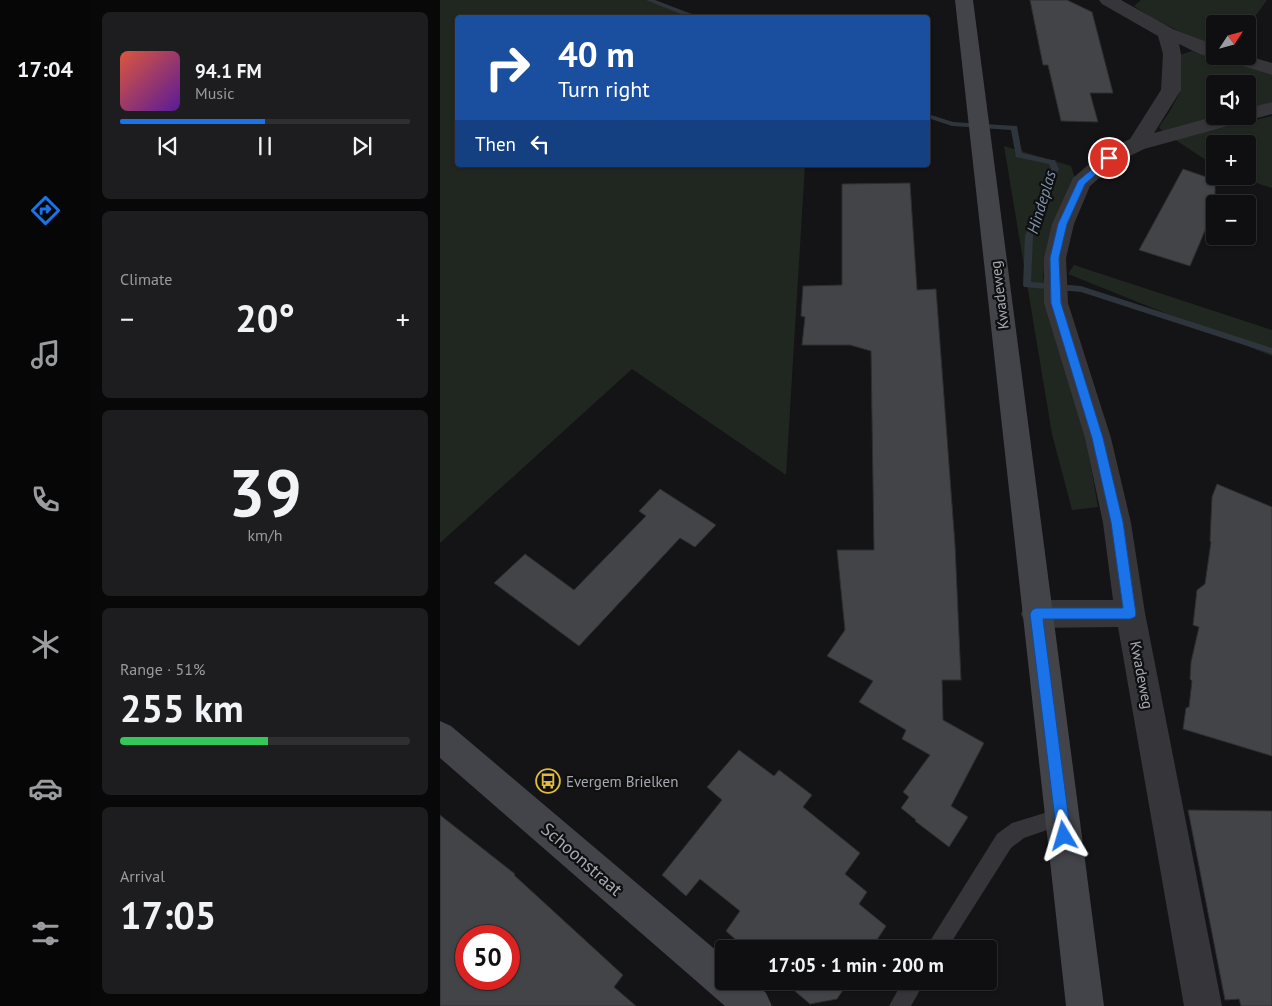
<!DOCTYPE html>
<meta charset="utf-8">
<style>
:root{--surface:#0f0e10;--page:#1d1c1e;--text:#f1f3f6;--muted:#9b9c9f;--line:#2f2e30;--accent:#1a73e8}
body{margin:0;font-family:"PT Sans",sans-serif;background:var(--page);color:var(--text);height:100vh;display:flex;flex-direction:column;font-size:19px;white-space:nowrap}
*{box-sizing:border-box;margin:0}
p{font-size:16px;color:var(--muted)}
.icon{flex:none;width:28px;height:28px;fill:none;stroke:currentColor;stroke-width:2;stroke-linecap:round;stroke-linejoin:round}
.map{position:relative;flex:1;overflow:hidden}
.side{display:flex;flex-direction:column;gap:12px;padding:12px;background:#080809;width:350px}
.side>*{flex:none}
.banner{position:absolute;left:15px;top:15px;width:475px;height:152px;border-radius:5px;box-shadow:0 1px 4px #0004,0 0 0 1px var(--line);background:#1a4fa0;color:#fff;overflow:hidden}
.needle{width:32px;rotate:54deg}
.fabs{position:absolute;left:766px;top:15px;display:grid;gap:10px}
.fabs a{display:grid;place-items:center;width:50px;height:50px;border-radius:5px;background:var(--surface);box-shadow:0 1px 4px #0004,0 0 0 1px var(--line);font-size:25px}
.speed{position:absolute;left:15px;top:925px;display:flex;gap:10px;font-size:25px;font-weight:700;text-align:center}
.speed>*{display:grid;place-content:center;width:65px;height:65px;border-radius:50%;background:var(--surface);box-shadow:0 1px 4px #0004,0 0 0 1px var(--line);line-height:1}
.speed .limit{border:8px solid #d22;background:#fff;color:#111}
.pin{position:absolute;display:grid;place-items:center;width:42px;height:42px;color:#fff;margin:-21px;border:2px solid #fff;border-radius:50%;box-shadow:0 1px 5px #0007}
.me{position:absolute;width:55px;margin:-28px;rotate:353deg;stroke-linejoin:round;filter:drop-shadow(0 0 4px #0008)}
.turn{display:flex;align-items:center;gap:18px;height:105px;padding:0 20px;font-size:22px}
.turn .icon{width:65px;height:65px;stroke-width:2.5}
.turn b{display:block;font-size:35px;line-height:42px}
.then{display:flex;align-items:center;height:48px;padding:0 20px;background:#0003;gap:10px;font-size:19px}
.big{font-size:38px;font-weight:600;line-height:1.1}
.side .widget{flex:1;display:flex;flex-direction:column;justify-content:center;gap:8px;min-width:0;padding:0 18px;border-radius:8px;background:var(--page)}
.side .dial{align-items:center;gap:0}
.dial b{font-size:65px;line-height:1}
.song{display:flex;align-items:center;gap:15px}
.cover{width:60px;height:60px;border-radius:8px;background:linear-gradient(135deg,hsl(10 70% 55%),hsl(270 70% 35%))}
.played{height:5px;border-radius:2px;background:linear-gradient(90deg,var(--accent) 50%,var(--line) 50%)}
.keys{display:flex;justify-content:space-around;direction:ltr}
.heat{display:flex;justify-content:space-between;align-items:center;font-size:28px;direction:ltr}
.charge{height:8px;border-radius:4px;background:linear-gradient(90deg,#34c759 51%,var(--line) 0)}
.trip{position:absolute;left:275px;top:940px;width:282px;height:50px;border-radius:5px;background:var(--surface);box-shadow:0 1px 4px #0004,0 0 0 1px var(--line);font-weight:600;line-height:50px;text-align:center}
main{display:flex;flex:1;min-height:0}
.tabs{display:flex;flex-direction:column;width:90px;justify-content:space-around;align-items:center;background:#060606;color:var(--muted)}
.tabs .icon{width:35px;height:35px}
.tabs .active{color:var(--accent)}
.tabs b{font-size:22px;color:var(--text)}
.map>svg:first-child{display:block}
.green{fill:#202721}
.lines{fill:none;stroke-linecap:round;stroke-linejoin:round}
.stream{fill:#2e353d;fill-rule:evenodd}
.building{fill:#434448;stroke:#2e2e31;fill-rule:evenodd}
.lane{fill:#35353a;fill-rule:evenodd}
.street{fill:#35353a;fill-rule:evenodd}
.secondary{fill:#434449;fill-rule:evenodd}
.route{fill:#1a73e8;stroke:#114b97}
.labels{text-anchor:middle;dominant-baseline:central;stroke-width:4.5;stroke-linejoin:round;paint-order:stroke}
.street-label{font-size:15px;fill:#a6a9b4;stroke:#0f0f10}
.poi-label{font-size:15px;fill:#a6a9b4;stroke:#0f0f10;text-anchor:start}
.water-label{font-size:16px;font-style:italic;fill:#8093ac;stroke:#0f0f10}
.near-street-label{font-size:18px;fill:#a6a9b4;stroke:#0f0f10}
</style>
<main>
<nav class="tabs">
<b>17:04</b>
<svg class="icon active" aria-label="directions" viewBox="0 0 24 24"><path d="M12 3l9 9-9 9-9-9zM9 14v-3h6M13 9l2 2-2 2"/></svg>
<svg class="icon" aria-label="music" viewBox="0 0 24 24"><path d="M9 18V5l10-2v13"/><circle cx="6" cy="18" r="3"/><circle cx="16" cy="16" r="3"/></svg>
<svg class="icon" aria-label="phone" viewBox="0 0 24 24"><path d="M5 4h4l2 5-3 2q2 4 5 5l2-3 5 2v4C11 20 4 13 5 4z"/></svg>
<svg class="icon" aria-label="climate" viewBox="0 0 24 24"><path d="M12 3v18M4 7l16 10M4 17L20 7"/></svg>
<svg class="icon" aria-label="car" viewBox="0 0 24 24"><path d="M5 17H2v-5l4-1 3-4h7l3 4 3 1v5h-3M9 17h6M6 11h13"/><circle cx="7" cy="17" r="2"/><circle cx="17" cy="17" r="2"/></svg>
<svg class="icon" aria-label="filters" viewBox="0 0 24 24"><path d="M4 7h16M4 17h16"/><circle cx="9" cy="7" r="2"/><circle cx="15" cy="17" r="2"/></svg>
</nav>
<section class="side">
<div class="widget">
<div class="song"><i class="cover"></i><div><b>94.1 FM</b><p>Music</p></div></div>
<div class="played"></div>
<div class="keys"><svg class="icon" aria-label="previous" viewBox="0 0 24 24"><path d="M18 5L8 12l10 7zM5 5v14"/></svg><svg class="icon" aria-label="pause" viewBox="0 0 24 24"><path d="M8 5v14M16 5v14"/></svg><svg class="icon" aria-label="next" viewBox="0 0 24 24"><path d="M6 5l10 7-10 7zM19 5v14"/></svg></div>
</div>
<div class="widget"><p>Climate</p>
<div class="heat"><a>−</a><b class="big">20°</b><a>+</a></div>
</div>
<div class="widget dial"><b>39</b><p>km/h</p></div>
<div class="widget"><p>Range · 51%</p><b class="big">255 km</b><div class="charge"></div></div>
<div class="widget"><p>Arrival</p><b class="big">17:05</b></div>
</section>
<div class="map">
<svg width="832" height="1006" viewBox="0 0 832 1006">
<rect width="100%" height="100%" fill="#141315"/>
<g class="green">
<path d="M 0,0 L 210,0 L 262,17 L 18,18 L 18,165 L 365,165 L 346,475 L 192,369 L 0,543 Z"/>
<path d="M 701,0 L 827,0 L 808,26 L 808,24 L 775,24 L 775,46 L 741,32 L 712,18 L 694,6 Z"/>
<path d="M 752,51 L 832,75 L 832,102 L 808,109 L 808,84 L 775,84 L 775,116 L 779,116 L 722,131 L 719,127 L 730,111 L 740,92 L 740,55 Z"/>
<path d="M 832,116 L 832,188 L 795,176 L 808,176 L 808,144 L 775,144 L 775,166 L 734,139 Z"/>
<path d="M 564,146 L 631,166 L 636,181 L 606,255 L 603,276 L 607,299 L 643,421 L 658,507 L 632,510 L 612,434 Z"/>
<path d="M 634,265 L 832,330 L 832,356 L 628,274 Z"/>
</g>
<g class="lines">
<g class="stream">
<path d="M 206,0 L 215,0 L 262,18 L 251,18 Z"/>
<path d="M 488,114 L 513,122 L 577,126 L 582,153 L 612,160 L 615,160 L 619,169 L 593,236 L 591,282 L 641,286 L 832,348 L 832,354 L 641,292 L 584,287 L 583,285 L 585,236 L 611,169 L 609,164 L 576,157 L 571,130 L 512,126 L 488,118 Z"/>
</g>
</g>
<g class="building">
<path d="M 590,0 L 627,0 L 652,12 L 673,93 L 650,93 L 658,122 L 621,121 L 608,65 L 603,65 Z"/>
<path d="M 743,169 L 775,180 L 775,207 L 750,266 L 699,250 Z"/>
<path d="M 470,183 L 477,290 L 496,289 L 515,545 L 521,680 L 502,680 L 503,720 L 544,743 L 511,806 L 528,817 L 509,847 L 475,821 L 476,820 L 461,808 L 469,797 L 463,792 L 490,755 L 462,739 L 466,730 L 419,702 L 433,681 L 387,656 L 405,630 L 397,550 L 434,550 L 431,351 L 410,345 L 362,345 L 365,317 L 361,316 L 363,286 L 402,285 L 402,184 Z"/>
<path d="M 777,484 L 832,507 L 832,756 L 743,729 L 746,708 L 749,707 L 752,681 L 750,679 L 751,662 L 759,627 L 753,625 L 757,590 L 765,584 L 771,542 L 770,541 L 772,497 Z"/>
<path d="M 220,489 L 276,525 L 255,547 L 240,538 L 139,646 L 54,583 L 85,554 L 134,590 L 206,516 L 199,511 Z"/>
<path d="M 299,750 L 334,776 L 339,770 L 372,795 L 363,807 L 420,853 L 405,874 L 427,892 L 419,904 L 446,926 L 431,949 L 306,949 L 286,931 L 300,911 L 260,879 L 246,896 L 222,875 L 282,800 L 267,787 Z"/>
<path d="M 748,810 L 832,811 L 832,1006 L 801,1006 L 799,999 L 785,1000 Z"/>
<path d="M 0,815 L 75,874 L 74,875 L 183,975 L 174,987 L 196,1006 L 0,1006 ZM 26,936 L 69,936 L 69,979 L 26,979 Z"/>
<path d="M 343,981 L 409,981 L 397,999 L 370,1004 Z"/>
</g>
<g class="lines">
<g class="lane">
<path d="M 621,808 L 627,811 L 630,817 L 627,823 L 584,838 L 571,848 L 507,949 L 485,949 L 557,834 L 572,823 Z"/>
<path d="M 463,981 L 485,981 L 471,1006 L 449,1006 Z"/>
</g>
<path class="street" d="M 659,0 L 681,0 L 733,29 L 775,45 L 775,56 L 808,56 L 832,63 L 832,75 L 782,60 L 780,56 C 767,60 750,49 739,44 L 741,54 L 741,90 L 714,133 L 776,116 L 808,116 L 808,108 L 832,102 L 832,114 L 704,149 L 676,163 L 650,186 L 634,224 L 626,258 L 628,303 L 671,438 L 691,523 L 705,613 L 782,1006 L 744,1006 L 678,627 L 596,628 L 586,624 L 581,614 L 586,604 L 596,600 L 673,600 L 663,523 L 645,438 L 604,303 L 604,258 L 612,224 L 633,178 L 662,153 L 690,139 L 721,90 L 723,54 L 718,36 L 662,4 Z"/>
<g class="secondary">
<path d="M 515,0 L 533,0 L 664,1006 L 626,1006 Z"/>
<path d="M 0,721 L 11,726 L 284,957 L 284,981 L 313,981 L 326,993 L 332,1006 L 285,1006 L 0,758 Z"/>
</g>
</g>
<path class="route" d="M 669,155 L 673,158 L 672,160 L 645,184 L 627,224 L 619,258 L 621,303 L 663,438 L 683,522 L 696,614 L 695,617 L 690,619 L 603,619 L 631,836 L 629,841 L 624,843 L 619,841 L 617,836 L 590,614 L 592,610 L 596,608 L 683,608 L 671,522 L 652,438 L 611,303 L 610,258 L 618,224 L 638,181 Z"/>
<defs>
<g id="bus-ring" transform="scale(1.25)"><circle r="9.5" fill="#0f0f10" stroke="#e1bb3f" stroke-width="1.5"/><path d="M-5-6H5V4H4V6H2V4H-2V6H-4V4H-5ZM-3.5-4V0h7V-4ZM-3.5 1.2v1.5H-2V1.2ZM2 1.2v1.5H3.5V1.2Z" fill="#e1bb3f"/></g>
</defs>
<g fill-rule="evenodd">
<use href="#bus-ring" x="108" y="781"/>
</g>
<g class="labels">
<g class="street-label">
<text transform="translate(559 295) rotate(-97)">Kwadeweg</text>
<text transform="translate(702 675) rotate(79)">Kwadeweg</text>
</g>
<g class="poi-label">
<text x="126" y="781">Evergem Brielken</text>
</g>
<g class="water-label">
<text transform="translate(601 202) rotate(-73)">Hindeplas</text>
</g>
<g class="near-street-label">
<text transform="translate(142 859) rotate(41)">Schoonstraat</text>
</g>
</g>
</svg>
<div class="fabs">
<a><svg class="needle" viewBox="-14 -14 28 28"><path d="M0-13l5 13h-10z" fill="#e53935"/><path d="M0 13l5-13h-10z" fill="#9b9c9f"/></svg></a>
<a><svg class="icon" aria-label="sound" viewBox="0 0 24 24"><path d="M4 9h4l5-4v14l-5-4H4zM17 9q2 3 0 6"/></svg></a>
<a>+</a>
<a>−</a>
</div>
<div class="speed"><div class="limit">50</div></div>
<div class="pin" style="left:669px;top:158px;background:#d93025"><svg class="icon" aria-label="arrive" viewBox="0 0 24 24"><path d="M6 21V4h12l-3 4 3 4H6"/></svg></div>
<svg class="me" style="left:624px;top:836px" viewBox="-20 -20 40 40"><path d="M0-17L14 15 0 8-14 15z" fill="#1a73e8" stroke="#fff" stroke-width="4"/></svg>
<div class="trip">17:05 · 1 min · 200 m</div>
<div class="banner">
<div class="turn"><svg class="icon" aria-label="right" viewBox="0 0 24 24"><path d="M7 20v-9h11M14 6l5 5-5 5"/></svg><div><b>40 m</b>Turn right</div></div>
<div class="then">Then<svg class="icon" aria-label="left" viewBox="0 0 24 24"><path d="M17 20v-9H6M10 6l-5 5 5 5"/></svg></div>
</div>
</div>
</main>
